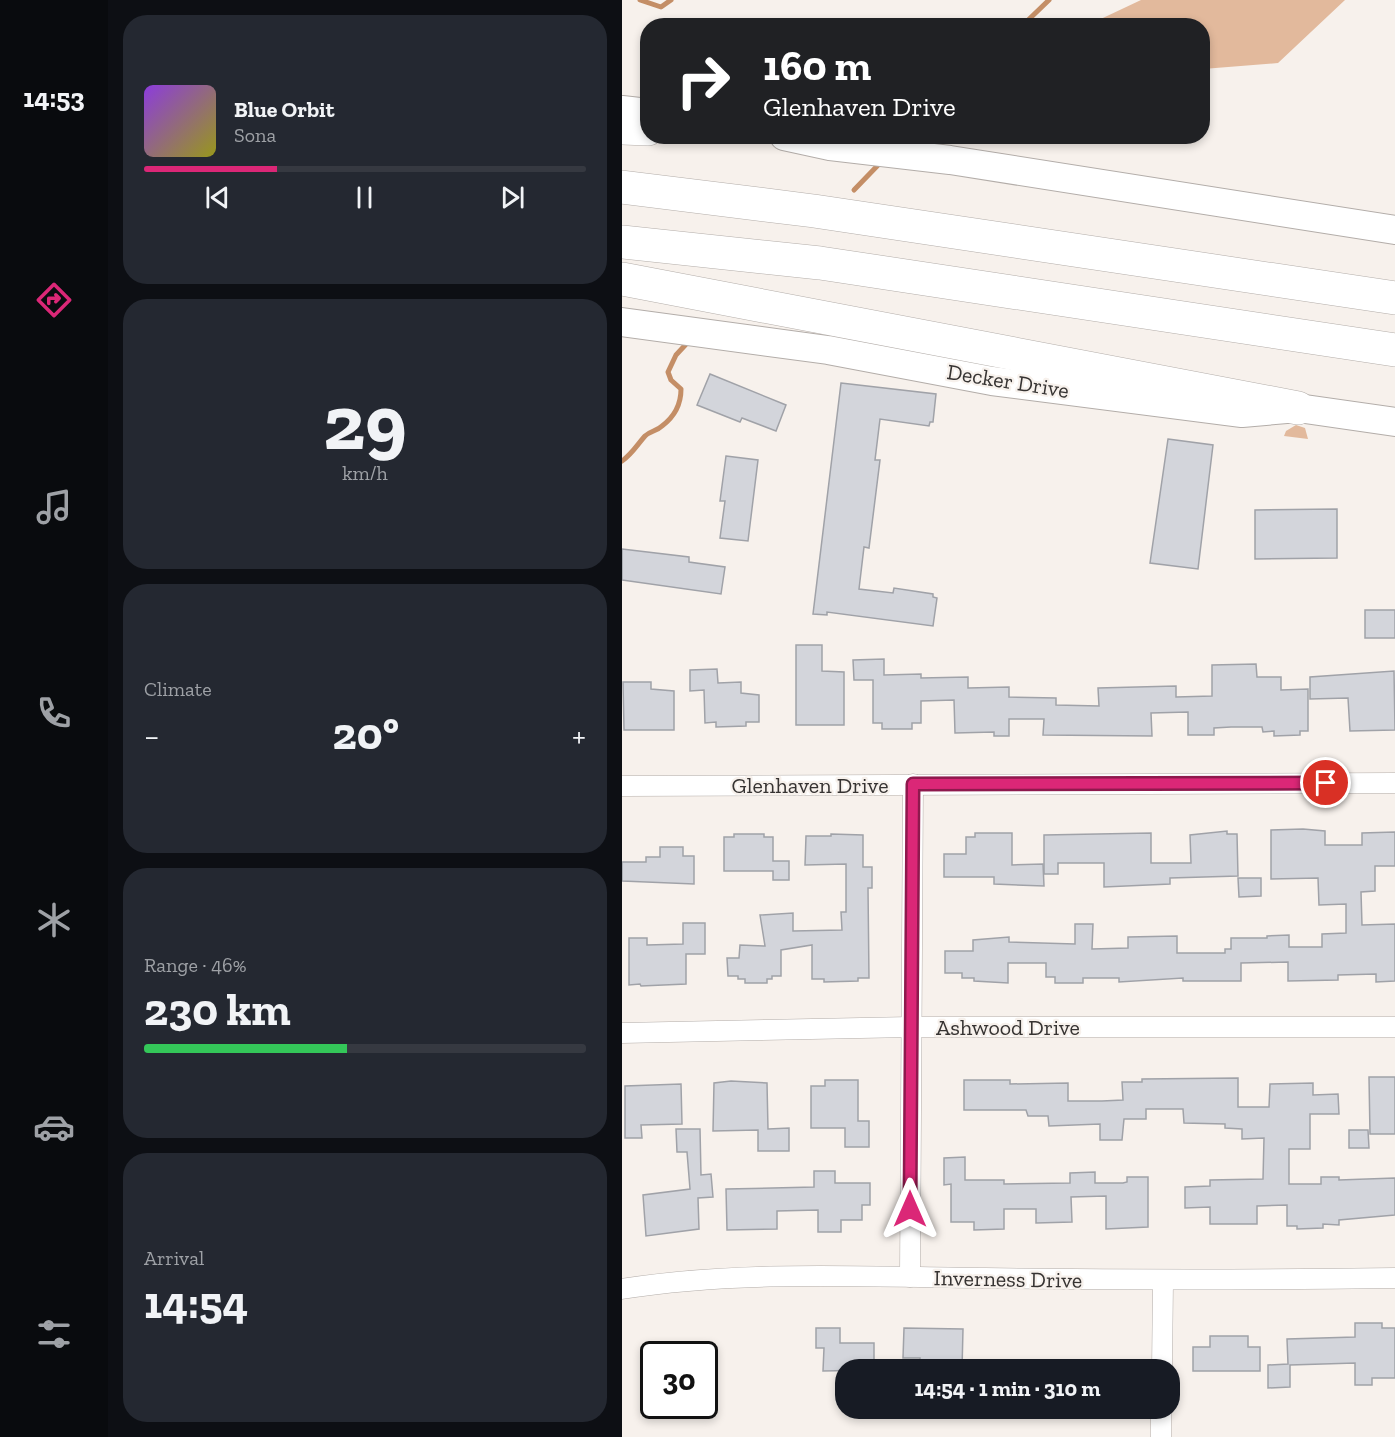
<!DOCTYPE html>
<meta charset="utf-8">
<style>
:root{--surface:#171b24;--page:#242831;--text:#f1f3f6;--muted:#9ea1a6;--line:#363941;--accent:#db2777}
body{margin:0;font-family:"Zilla Slab",serif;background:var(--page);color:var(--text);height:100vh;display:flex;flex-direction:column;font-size:22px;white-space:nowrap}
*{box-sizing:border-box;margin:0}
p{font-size:20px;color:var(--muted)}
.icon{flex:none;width:33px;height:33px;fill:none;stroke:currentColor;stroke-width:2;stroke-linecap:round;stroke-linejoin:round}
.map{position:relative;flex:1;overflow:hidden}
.details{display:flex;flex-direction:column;gap:15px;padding:15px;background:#0d0f14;width:514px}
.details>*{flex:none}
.hud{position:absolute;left:18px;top:18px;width:570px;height:126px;border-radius:24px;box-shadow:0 3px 9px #0003;background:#202124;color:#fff;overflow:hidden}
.speed{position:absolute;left:18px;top:1341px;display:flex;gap:12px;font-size:30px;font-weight:700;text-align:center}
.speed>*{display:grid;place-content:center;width:78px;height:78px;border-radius:50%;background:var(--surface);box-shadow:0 3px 9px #0003;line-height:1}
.speed .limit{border:3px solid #111;border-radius:9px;background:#fff;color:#111}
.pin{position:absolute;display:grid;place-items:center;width:51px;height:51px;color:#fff;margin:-26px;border:3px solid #fff;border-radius:50%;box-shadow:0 2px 6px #0007}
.me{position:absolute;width:66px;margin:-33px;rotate:0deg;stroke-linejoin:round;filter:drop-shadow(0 0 4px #0008)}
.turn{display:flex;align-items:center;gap:21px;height:126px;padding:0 24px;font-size:27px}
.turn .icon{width:78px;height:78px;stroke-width:2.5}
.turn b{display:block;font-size:42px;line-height:51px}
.big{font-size:45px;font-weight:800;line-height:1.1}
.details .widget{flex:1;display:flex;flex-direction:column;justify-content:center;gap:9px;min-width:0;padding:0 21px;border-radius:24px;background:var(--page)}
.details .dial{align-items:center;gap:0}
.dial b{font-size:78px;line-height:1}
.song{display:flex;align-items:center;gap:18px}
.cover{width:72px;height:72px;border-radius:9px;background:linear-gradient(135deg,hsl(270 70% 55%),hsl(60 70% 35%))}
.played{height:6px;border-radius:3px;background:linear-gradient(90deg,var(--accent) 30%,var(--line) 30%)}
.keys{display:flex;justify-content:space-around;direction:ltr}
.heat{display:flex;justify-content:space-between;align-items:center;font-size:33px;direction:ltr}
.charge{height:9px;border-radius:4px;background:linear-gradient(90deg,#34c759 46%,var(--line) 0)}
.trip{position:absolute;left:213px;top:1359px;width:345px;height:60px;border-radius:24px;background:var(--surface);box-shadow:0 3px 9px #0003;font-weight:800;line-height:60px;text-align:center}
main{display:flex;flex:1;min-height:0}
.tab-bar{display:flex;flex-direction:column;width:108px;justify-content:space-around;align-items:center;background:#090b0e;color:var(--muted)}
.tab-bar .icon{width:42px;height:42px}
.tab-bar .on{color:var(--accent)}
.tab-bar b{font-size:27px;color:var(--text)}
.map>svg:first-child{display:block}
.green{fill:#e2b99c}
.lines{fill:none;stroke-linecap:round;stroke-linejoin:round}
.stream{stroke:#c48e66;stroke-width:5}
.building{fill:#d3d5db;stroke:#a0a2a8;stroke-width:1.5}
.street-casing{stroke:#b3ada9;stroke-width:21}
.secondary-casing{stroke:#b3ada9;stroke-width:30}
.highway-casing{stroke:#b3ada9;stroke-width:34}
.street{stroke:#fff;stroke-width:20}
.secondary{stroke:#fff;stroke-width:28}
.highway{stroke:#fff;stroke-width:33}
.route-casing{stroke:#8e194d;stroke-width:15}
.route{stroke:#db2777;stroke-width:10}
.labels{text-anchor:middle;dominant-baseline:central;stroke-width:4.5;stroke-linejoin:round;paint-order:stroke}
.street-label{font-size:22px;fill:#363332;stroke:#f7f1ec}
</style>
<main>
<nav class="tab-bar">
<b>14:53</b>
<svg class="icon on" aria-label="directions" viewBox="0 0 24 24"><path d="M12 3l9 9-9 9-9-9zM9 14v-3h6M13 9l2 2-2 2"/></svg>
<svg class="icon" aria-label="music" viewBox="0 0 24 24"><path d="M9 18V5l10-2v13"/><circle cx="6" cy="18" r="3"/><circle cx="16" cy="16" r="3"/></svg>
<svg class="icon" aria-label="phone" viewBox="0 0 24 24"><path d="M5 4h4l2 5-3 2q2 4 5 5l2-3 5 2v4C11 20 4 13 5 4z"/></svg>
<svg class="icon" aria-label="climate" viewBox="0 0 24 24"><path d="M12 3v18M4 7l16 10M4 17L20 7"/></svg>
<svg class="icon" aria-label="car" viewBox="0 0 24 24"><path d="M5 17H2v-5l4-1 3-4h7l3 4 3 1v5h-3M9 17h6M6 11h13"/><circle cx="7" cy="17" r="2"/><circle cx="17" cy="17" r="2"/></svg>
<svg class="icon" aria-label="filters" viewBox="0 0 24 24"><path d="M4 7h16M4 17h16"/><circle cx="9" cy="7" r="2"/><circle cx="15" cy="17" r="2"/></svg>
</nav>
<section class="details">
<div class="widget">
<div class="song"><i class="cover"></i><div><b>Blue Orbit</b><p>Sona</p></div></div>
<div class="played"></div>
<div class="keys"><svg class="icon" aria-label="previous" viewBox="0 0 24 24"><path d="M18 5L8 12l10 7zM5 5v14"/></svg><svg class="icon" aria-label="pause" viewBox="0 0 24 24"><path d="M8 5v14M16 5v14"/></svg><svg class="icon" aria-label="next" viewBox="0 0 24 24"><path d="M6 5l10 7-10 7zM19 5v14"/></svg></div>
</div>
<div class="widget dial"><b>29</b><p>km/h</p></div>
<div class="widget"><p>Climate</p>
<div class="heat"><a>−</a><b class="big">20°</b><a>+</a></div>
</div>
<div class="widget"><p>Range · 46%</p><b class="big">230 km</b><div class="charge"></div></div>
<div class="widget"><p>Arrival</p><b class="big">14:54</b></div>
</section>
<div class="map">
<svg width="773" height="1437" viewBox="0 0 773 1437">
<rect width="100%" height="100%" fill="#f7f1ec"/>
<g class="green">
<path d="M 519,0 L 723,0 L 656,63 L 581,69 L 580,26 L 466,25 Z"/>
<path d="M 674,425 L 683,428 L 686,439 L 662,436 L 664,431 Z"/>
</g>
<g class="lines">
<g class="stream">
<path d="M 18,0 L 39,7 L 49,0"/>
<path d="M 400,26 L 427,0"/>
<path d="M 232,190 L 260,161"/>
<path d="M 0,461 C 10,454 15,445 23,436 C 28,431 35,431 40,426 C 52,417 59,404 59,389 L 49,380 L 46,372 L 54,355 L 67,341"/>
</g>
</g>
<g class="building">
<path d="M 88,374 L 164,405 L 154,431 L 120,418 L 118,422 L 75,405 Z"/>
<path d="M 219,383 L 314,394 L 311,422 L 308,422 L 307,426 L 258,419 L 253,460 L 258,460 L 247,548 L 242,547 L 237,589 L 271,593 L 272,588 L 311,594 L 311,597 L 315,598 L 311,626 L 205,612 L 205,615 L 191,614 Z"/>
<path d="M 546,439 L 591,445 L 576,569 L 528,563 Z"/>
<path d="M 104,456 L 136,460 L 126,541 L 98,538 L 103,501 L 98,501 Z"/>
<path d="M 715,509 L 715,558 L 633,559 L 633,510 Z"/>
<path d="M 0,549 L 67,557 L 67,562 L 103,567 L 99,594 L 0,580 Z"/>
<rect x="743" y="610" width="30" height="28"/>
<path d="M 174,645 L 200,645 L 200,671 L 222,672 L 222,725 L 174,725 Z"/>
<path d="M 262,659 L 262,675 L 299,674 L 299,678 L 346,677 L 346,688 L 387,687 L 387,697 L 434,698 L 434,705 L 477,706 L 476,688 L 554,686 L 554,697 L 590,696 L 590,665 L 634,664 L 635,677 L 659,677 L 659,690 L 686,689 L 686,731 L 678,731 L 678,735 L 652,736 L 652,731 L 641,732 L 640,727 L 609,727 L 592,728 L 592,735 L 566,735 L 566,712 L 529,713 L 530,736 L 421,735 L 422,719 L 387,719 L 387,736 L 372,736 L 372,732 L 333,733 L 332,700 L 299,701 L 299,723 L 290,723 L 290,729 L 260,729 L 260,723 L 251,723 L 251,680 L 232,680 L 231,660 Z"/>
<path d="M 95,669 L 96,683 L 119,682 L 119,693 L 137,695 L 137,722 L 124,722 L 124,726 L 94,727 L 94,722 L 83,723 L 82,690 L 68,691 L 68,670 Z"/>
<path d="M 772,671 L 773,730 L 728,731 L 726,698 L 688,699 L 688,677 Z"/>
<path d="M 1,682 L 29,682 L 29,689 L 52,691 L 52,730 L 2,730 Z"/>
<path d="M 681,829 L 703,831 L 703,845 L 740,845 L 740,833 L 773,832 L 773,866 L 753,866 L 753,891 L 739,892 L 740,925 L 773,924 L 773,981 L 754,982 L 754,974 L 716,975 L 716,980 L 666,981 L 666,962 L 619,963 L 619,981 L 561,981 L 561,978 L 497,982 L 497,978 L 461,978 L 461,983 L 433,983 L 433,977 L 424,977 L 424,963 L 386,963 L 386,983 L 352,981 L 352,978 L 340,978 L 340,973 L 323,973 L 323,951 L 351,951 L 351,940 L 387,937 L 387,942 L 453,944 L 453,924 L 471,924 L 470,949 L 506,948 L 506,937 L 555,936 L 555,953 L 603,953 L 603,949 L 609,949 L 609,938 L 645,938 L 645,936 L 667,935 L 667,947 L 700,947 L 700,934 L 724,933 L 724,904 L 697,905 L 696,878 L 649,879 L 649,830 Z"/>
<path d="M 605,831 L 605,834 L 615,834 L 616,876 L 548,878 L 548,884 L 482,887 L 482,863 L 436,863 L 436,874 L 422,874 L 422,835 L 529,833 L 529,863 L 569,863 L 568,835 Z"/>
<path d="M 353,833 L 390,833 L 390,865 L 421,864 L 422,886 L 372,884 L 372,877 L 322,877 L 322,854 L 344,854 L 344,837 L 353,837 Z"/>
<path d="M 112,834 L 142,834 L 142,837 L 151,837 L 151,861 L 167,861 L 167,880 L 151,880 L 151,871 L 102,871 L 102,837 L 112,837 Z"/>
<path d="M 209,834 L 241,835 L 241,867 L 250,867 L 250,888 L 246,888 L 247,978 L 236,978 L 236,981 L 202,982 L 202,979 L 190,979 L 190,945 L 159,950 L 159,976 L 150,976 L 150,979 L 145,979 L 145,983 L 123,983 L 123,979 L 116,979 L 116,976 L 106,976 L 105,958 L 117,958 L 118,945 L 143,946 L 138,915 L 171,913 L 171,931 L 220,930 L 219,912 L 224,912 L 224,864 L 183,865 L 184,836 L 209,836 Z"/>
<path d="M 38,847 L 61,847 L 61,856 L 72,856 L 72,884 L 0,881 L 0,862 L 24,862 L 24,857 L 38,857 Z"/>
<path d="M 616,878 L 639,878 L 639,896 L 617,897 Z"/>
<path d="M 61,923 L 83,923 L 83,954 L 64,954 L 64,984 L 19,986 L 18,984 L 7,985 L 7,938 L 25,938 L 25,945 L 61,944 Z"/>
<path d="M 747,1077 L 773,1077 L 773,1134 L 748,1134 Z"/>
<path d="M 616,1078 L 616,1107 L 647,1107 L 648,1084 L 691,1083 L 691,1095 L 716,1094 L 717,1114 L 688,1114 L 688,1149 L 667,1149 L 667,1184 L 699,1184 L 699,1177 L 717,1177 L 717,1180 L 773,1178 L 773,1215 L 717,1220 L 717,1225 L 701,1224 L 701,1228 L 675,1229 L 675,1226 L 665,1226 L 665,1205 L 635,1206 L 635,1224 L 588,1224 L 588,1207 L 563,1208 L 563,1187 L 588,1186 L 588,1180 L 641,1179 L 642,1138 L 620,1139 L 620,1129 L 603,1128 L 603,1124 L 562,1123 L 561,1109 L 524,1109 L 524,1119 L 502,1119 L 500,1140 L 478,1140 L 478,1124 L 427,1126 L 426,1116 L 406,1116 L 404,1110 L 342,1110 L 342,1080 L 388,1080 L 388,1084 L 446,1083 L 446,1101 L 480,1101 L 501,1100 L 500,1082 L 520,1082 L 520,1079 Z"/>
<path d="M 203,1080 L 236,1080 L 236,1121 L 247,1121 L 247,1147 L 223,1147 L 223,1128 L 189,1128 L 189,1086 L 203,1086 Z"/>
<path d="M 109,1081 L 145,1083 L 146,1129 L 167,1128 L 167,1151 L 136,1151 L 136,1130 L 91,1131 L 92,1083 Z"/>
<path d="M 59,1084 L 60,1124 L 19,1125 L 20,1138 L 3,1138 L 3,1086 Z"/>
<path d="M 54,1129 L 78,1129 L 79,1175 L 89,1174 L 91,1197 L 76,1198 L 77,1229 L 24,1236 L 21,1195 L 68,1189 L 65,1152 L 55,1152 Z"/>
<path d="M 727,1130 L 746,1130 L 747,1148 L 727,1148 Z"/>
<path d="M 343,1157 L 343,1180 L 382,1180 L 382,1184 L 448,1183 L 448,1173 L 473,1172 L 473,1183 L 501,1183 L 505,1182 L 505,1177 L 526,1177 L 526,1227 L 484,1229 L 484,1196 L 449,1197 L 450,1222 L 414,1223 L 414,1209 L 382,1209 L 382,1229 L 352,1230 L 352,1222 L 329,1222 L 329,1184 L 322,1185 L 322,1158 Z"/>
<path d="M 192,1171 L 213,1171 L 213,1183 L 248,1183 L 248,1205 L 240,1205 L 240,1220 L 219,1220 L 219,1232 L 196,1232 L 196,1210 L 155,1211 L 155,1229 L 105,1230 L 104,1189 L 192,1187 Z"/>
<path d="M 733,1323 L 760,1323 L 760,1328 L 773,1328 L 773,1378 L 750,1378 L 750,1385 L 733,1385 L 733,1363 L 668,1365 L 668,1387 L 646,1388 L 646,1365 L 666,1364 L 665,1339 L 733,1337 Z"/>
<path d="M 194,1328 L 218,1328 L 218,1343 L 252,1343 L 252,1370 L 201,1371 L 202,1348 L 194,1348 Z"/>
<path d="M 282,1328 L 341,1329 L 340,1370 L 298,1370 L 298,1358 L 281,1358 Z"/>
<path d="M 588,1336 L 626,1336 L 626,1347 L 638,1347 L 638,1371 L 571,1371 L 571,1347 L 588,1347 Z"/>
</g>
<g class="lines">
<g class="street-casing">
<g id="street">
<path d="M 0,786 L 773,783"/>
<path d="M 0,1033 L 288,1027 L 773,1027"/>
<path d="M 288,1277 L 291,784"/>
<path d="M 0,1289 C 117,1270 245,1277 363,1278 C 500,1280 636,1280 773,1278"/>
<path d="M 540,1370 L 541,1281"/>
<path d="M 539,1437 L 539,1408"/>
</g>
</g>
<g class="secondary-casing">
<g id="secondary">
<path d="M 0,110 L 26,113"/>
<path d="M 162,136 L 208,146 L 328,160 L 773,230"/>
<path d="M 0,322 L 206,350 L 370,381 L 620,413 L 676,408 L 773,422"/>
</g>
</g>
<g class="highway-casing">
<g id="highway">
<path d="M 0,128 L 26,129"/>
<path d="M 0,187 L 192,211 L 773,298"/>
<path d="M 0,242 L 198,263 L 773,350"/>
<path d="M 0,279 L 676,408"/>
</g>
</g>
<use href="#street" class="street"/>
<use href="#secondary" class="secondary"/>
<use href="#highway" class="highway"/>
</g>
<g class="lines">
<g class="route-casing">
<path id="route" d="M 288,1209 L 291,784 L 704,783"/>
</g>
<use href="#route" class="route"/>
</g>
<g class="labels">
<g class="street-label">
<text transform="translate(386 381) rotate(9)">Decker Drive</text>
<text x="188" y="785">Glenhaven Drive</text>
<text x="386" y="1027">Ashwood Drive</text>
<text transform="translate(386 1279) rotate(1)">Inverness Drive</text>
</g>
</g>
</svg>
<div class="speed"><div class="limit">30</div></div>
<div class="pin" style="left:704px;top:783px;background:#d93025"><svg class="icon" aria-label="arrive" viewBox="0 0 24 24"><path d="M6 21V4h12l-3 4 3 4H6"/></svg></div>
<svg class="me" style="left:288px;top:1209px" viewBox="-20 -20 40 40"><path d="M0-17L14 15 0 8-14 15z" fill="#db2777" stroke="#fff" stroke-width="4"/></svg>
<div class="trip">14:54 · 1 min · 310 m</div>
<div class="hud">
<div class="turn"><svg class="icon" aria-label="right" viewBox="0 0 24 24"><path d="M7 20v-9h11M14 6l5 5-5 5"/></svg><div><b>160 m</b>Glenhaven Drive</div></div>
</div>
</div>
</main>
